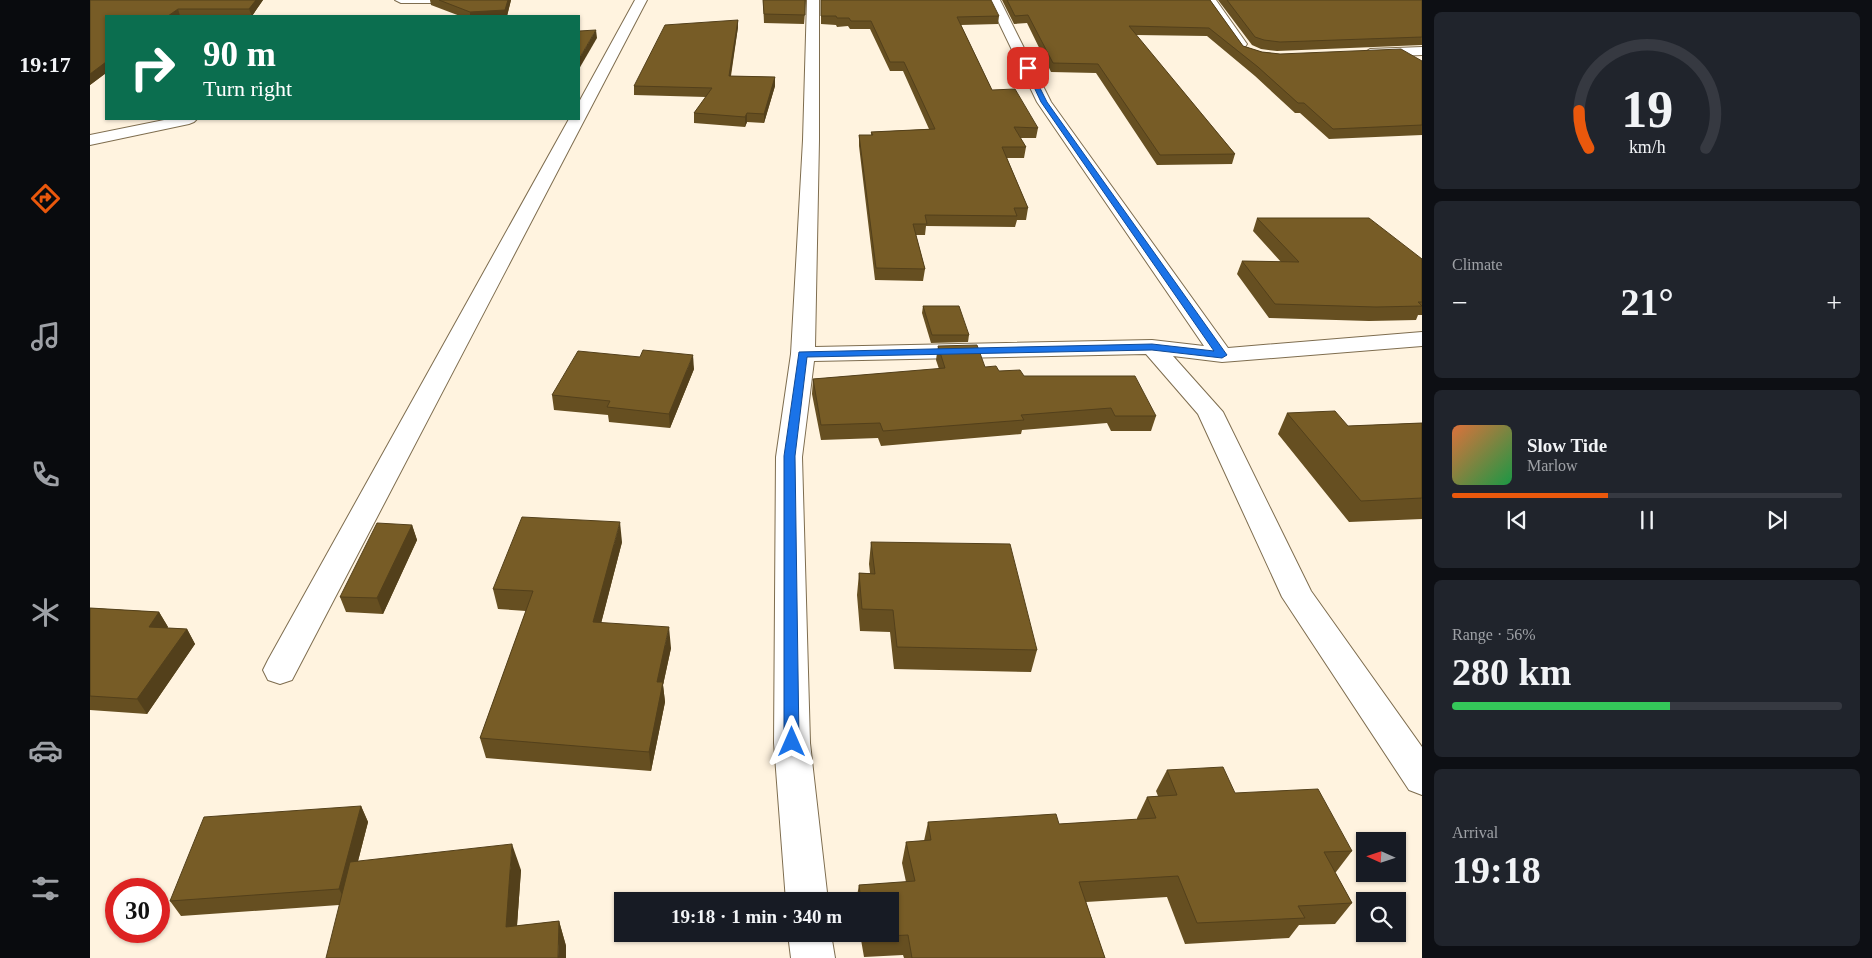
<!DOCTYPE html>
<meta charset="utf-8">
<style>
:root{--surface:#171b24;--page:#20242c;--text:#f1f3f6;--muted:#9ea1a6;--line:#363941;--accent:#ea580c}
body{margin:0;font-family:Georgia,serif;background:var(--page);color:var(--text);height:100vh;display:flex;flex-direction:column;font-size:19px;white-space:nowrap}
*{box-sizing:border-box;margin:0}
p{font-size:16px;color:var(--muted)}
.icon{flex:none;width:28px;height:28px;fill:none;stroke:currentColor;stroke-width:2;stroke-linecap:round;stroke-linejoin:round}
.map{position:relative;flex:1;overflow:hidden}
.sheet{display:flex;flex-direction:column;gap:12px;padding:12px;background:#0d0f14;width:450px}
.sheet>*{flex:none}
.hud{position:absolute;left:15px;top:15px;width:475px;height:105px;border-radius:0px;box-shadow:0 1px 4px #0004;background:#0b6e4f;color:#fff;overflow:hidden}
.needle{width:32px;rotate:273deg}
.tools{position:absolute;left:1266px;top:832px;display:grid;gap:10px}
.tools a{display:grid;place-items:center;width:50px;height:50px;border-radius:0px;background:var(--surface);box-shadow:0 1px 4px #0004;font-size:25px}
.speed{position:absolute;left:15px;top:878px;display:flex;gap:10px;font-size:25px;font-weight:700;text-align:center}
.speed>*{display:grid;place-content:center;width:65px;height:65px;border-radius:50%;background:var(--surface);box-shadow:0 1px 4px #0004;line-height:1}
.speed .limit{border:8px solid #d22;background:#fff;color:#111}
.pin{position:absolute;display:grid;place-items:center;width:42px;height:42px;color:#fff;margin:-21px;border-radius:10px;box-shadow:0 2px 8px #0006}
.me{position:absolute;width:55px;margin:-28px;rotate:0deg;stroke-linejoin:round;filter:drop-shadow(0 0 4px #0008)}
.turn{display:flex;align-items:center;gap:18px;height:105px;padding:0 15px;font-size:22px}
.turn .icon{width:65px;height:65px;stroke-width:2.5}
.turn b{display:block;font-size:35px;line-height:42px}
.big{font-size:38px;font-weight:600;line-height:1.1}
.sheet .widget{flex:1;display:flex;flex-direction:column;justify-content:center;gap:8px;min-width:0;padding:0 18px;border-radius:8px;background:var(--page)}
.sheet .dial{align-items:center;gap:0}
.dial svg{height:130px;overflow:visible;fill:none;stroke:var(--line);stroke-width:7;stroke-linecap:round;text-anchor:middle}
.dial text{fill:var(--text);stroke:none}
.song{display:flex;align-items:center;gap:15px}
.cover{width:60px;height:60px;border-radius:8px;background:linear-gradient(135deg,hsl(20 70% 55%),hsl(140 70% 35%))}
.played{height:5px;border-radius:2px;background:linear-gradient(90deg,var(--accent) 40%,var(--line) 40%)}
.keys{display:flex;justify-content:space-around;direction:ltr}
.heat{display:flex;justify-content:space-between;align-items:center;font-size:28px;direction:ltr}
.charge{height:8px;border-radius:4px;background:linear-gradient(90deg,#34c759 56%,var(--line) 0)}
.trip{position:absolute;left:524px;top:892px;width:285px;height:50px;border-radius:0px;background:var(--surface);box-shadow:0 1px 4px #0004;font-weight:600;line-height:50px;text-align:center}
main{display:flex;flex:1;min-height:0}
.dock{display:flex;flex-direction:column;width:90px;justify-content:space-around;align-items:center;background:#090b0e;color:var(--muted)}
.dock .icon{width:35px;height:35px}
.dock .on{color:var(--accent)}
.dock b{font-size:22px;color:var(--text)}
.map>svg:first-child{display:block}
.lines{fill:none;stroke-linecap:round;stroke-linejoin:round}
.minor-casing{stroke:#7e6d4f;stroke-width:2}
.minor{fill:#fff;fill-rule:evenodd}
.wall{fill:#664f21}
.shaded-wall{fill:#53401b}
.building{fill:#775c26;stroke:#53401b}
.route{fill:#1a73e8;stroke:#114b97}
</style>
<main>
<nav class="dock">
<b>19:17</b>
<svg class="icon on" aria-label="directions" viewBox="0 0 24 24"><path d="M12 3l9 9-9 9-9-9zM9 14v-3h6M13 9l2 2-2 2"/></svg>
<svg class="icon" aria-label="music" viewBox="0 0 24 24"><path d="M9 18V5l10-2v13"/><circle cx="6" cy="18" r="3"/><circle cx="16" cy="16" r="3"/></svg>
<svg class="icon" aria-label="phone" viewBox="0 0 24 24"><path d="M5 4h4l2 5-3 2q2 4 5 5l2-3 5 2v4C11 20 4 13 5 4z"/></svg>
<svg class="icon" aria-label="climate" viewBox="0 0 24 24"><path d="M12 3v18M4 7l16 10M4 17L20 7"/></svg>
<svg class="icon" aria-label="car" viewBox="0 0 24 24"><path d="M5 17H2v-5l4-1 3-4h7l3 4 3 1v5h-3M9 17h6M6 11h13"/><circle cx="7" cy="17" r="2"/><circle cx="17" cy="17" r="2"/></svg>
<svg class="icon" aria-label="filters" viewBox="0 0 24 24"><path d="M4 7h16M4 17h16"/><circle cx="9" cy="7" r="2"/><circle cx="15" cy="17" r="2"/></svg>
</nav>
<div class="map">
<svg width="1332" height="958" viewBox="0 0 1332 958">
<rect width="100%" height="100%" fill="#fff3df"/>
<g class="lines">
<g class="minor-casing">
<g id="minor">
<path d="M 305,0 L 363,0 L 357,3 L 311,3 Z"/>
<path d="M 545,0 L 557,0 L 202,680 L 190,684 L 178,680 L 173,670 L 178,660 L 479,119 L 489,119 L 489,102 Z"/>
<path d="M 717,0 L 729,0 L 729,140 L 725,347 L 1062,340 L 1114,346 L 947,102 L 898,0 L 910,0 L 961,102 L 1138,348 L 1332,332 L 1332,346 L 1132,362 L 1083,356 L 1133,412 L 1221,591 L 1332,747 L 1332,795 L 1319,790 L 1192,597 L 1108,414 L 1056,354 L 724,361 L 712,457 L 720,743 L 738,901 L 696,901 L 684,743 L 686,457 L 701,354 L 713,140 Z"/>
<path d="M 1114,0 L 1126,0 L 1157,44 L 1155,47 L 1147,47 Z"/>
<path d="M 1332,47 L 1332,55 L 1280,57 L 1274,53 L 1280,49 Z"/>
<path d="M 79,119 L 107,119 L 104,122 L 99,124 L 0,145 L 0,135 Z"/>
<path d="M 698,934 L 741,934 L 745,958 L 701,958 Z"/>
</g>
</g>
<use href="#minor" class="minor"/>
</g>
<g class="wall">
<path d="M 0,0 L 173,0 L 162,16 L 16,16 L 16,73 L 0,85 Z"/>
<path d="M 340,0 L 421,0 L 417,16 L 370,16 L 341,5 Z"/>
<path d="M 673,0 L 716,0 L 714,24 L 674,23 Z"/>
<path d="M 731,0 L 909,16 L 908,24 L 871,25 L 902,90 L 948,128 L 946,138 L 930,138 L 936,147 L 934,158 L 917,158 L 938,208 L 936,220 L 927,220 L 925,227 L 836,226 L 835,235 L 826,235 L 835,269 L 833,281 L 785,280 L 769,146 L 769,135 L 781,135 L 781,132 L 839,129 L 813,71 L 800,71 L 780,29 L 760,29 L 758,26 L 747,27 L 746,25 L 731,24 Z"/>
<path d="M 912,0 L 1120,0 L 1153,46 L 1172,52 L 1190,54 L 1332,61 L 1332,135 L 1239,139 L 1210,113 L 1205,113 L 1165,76 L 1117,36 L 1046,35 L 1145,154 L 1142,164 L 1067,165 L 1006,73 L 961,72 L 937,23 L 924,24 Z"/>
<path d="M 1128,0 L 1332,0 L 1332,45 L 1187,51 L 1171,49 L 1162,45 Z"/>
<path d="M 648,20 L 648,27 L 641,76 L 685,77 L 685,86 L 674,123 L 657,122 L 655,127 L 604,123 L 604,113 L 616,97 L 544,95 L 544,86 Z"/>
<path d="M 1167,218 L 1332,259 L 1332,315 L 1328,315 L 1326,320 L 1279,321 L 1179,318 L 1147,274 L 1152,261 L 1191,262 L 1163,231 Z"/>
<path d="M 833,306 L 879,335 L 878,342 L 841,343 L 832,313 Z"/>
<path d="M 848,346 L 895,367 L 909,371 L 934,376 L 1066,416 L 1061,431 L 1021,431 L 1017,423 L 932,430 L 931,434 L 791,446 L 788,438 L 731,440 L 722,394 L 723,379 L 849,369 L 846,360 Z"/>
<path d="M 604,369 L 580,428 L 519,422 L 518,415 L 464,410 L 462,395 Z"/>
<path d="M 1197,413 L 1258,426 L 1332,423 L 1332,519 L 1259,522 L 1188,434 Z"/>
<path d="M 322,525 L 327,540 L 293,614 L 256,612 L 250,597 Z"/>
<path d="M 532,542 L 511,623 L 581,648 L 573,685 L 575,702 L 561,771 L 396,758 L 390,738 L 436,611 L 408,609 L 403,589 Z"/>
<path d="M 781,542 L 947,650 L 941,672 L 804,669 L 800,632 L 770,631 L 767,595 L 769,573 L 780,573 L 779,564 Z"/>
<path d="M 0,608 L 69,612 L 78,627 L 77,628 L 97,629 L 105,644 L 57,714 L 0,710 Z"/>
<path d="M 1077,770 L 1145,793 L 1262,851 L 1246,872 L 1245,872 L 1262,903 L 1245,924 L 1209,925 L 1199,938 L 1095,944 L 1077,897 L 996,902 L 1015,958 L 814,958 L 813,955 L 774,957 L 770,934 L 800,934 L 800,901 L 766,901 L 769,885 L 816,882 L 812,863 L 816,842 L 834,841 L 838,822 L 969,824 L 1047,820 L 1047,818 L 1057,797 L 1068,796 L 1066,791 Z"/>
<path d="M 271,806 L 278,822 L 268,861 L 431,870 L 427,926 L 469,921 L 476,946 L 249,905 L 91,916 L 80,901 Z"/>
</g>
<g class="shaded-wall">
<path d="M 166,0 L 173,0 L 162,16 L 159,9 Z"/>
<path d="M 418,0 L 421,0 L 417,16 L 380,16 L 380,12 Z"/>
<path d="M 88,9 L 90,16 L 78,16 Z"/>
<path d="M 648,20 L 648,27 L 639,85 L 639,76 Z"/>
<path d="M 506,30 L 507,38 L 489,69 L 489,59 Z"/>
<path d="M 16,62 L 16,73 L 0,85 L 0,74 Z"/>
<path d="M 685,77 L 685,86 L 674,123 L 674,114 Z"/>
<path d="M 657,113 L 657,122 L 655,127 L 655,117 Z"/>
<path d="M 603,355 L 604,369 L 580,428 L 579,414 Z"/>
<path d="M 530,522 L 532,542 L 506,643 L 503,622 Z"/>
<path d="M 322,525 L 327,540 L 293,614 L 287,598 Z"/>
<path d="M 69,612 L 78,627 L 68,641 L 59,627 Z"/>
<path d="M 579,627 L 581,648 L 573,685 L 575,702 L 561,771 L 559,752 L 567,682 Z"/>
<path d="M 97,629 L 105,644 L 57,714 L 47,699 Z"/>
<path d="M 271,806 L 278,822 L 257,904 L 249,889 Z"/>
<path d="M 422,844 L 431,870 L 425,952 L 416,927 Z"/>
<path d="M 469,921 L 476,946 L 476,958 L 468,958 Z"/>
</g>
<g class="building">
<path d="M 0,0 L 166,0 L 159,9 L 88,9 L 78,16 L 16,16 L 16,62 L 0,74 Z"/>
<path d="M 349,0 L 418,0 L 415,10 L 380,12 Z"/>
<path d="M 673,0 L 715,0 L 715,15 L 674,14 Z"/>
<path d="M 731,0 L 901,0 L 909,16 L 867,17 L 902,90 L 925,89 L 948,128 L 924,127 L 936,147 L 912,147 L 938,208 L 924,208 L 927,216 L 835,215 L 837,224 L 823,224 L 835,269 L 786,268 L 769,135 L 783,135 L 781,132 L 845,129 L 814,62 L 800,62 L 781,21 L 761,21 L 759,18 L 747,18 L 746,16 L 731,16 Z"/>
<path d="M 917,0 L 1120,0 L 1153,46 L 1172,52 L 1190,54 L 1311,49 L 1332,61 L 1332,125 L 1243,129 L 1214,103 L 1208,103 L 1168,67 L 1119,28 L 1039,26 L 1145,154 L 1070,155 L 1008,64 L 963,63 L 938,15 L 925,16 Z"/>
<path d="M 1137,0 L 1332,0 L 1332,37 L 1190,42 L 1174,40 L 1165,37 Z"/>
<path d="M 648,20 L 639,76 L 685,77 L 674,114 L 657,113 L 655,117 L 604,113 L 622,88 L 544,86 L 575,25 Z"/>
<path d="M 506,30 L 489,59 L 489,31 Z"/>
<path d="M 1167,218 L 1279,218 L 1332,259 L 1332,302 L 1328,302 L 1332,306 L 1286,307 L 1185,304 L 1152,261 L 1209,262 Z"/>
<path d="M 833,306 L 869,306 L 879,335 L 842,335 Z"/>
<path d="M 887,345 L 895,367 L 906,366 L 909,371 L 930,370 L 934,376 L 1045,376 L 1066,416 L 1025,416 L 1021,408 L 931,415 L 934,420 L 793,431 L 790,423 L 731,425 L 723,379 L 855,368 L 848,346 Z"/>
<path d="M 553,350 L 603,355 L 579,414 L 517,407 L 520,401 L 462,395 L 488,351 L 550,357 Z"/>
<path d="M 1245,411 L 1258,426 L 1332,423 L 1332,498 L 1271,501 L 1197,413 Z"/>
<path d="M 432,517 L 530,522 L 503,622 L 579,627 L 567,682 L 573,682 L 559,752 L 390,738 L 443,591 L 403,589 Z"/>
<path d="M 287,523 L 322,525 L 287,598 L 250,597 Z"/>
<path d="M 781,542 L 920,544 L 947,650 L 807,647 L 803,610 L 772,609 L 769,573 L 785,574 Z"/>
<path d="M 0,608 L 69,612 L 59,627 L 97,629 L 47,699 L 0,696 Z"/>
<path d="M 1133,767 L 1145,793 L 1228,789 L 1262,851 L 1234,852 L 1262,903 L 1208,906 L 1215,918 L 1107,923 L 1088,876 L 989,882 L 1015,958 L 822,958 L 818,935 L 777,937 L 777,934 L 800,934 L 800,901 L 771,901 L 769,885 L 825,881 L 816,842 L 841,840 L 838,822 L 966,814 L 969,824 L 1066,818 L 1057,797 L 1087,795 L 1077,770 Z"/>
<path d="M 271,806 L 249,889 L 80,901 L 114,817 Z"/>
<path d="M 422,844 L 416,927 L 469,921 L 468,958 L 236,958 L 260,862 Z"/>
</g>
<path class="route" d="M 938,66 L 940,68 L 957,102 L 1137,355 L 1132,358 L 1062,350 L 717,357 L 705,456 L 709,742 L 707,747 L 702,749 L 697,747 L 694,742 L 694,456 L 709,352 L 1062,344 L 1124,351 L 951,102 L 935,68 Z"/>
</svg>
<div class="tools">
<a><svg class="needle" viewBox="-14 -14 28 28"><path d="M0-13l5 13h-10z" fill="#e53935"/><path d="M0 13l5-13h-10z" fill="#9ea1a6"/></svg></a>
<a><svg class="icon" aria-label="search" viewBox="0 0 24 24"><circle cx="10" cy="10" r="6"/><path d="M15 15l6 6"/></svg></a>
</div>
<div class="speed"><div class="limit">30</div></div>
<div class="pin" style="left:938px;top:68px;background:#d93025"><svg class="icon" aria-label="arrive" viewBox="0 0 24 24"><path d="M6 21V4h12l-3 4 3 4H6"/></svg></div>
<svg class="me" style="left:702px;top:742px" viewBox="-20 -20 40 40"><path d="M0-17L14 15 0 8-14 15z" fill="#1a73e8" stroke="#fff" stroke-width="4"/></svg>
<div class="trip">19:18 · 1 min · 340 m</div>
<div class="hud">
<div class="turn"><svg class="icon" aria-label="right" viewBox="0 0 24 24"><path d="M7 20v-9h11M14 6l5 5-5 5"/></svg><div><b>90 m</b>Turn right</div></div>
</div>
</div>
<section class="sheet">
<div class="widget dial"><svg viewBox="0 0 100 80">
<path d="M14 69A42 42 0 1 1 86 69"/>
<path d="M14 69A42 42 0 0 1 8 46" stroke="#ea580c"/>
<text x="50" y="56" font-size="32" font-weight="700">19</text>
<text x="50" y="72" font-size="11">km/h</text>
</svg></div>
<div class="widget"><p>Climate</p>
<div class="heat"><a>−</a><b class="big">21°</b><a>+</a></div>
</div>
<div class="widget">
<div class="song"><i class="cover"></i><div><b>Slow Tide</b><p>Marlow</p></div></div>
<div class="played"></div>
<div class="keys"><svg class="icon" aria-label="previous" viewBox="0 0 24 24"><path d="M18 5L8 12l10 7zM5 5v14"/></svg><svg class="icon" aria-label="pause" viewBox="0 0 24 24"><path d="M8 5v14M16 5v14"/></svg><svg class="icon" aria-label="next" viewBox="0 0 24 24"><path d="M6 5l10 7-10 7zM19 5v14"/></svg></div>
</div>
<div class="widget"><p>Range · 56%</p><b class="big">280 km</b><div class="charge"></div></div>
<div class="widget"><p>Arrival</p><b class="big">19:18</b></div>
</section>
</main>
